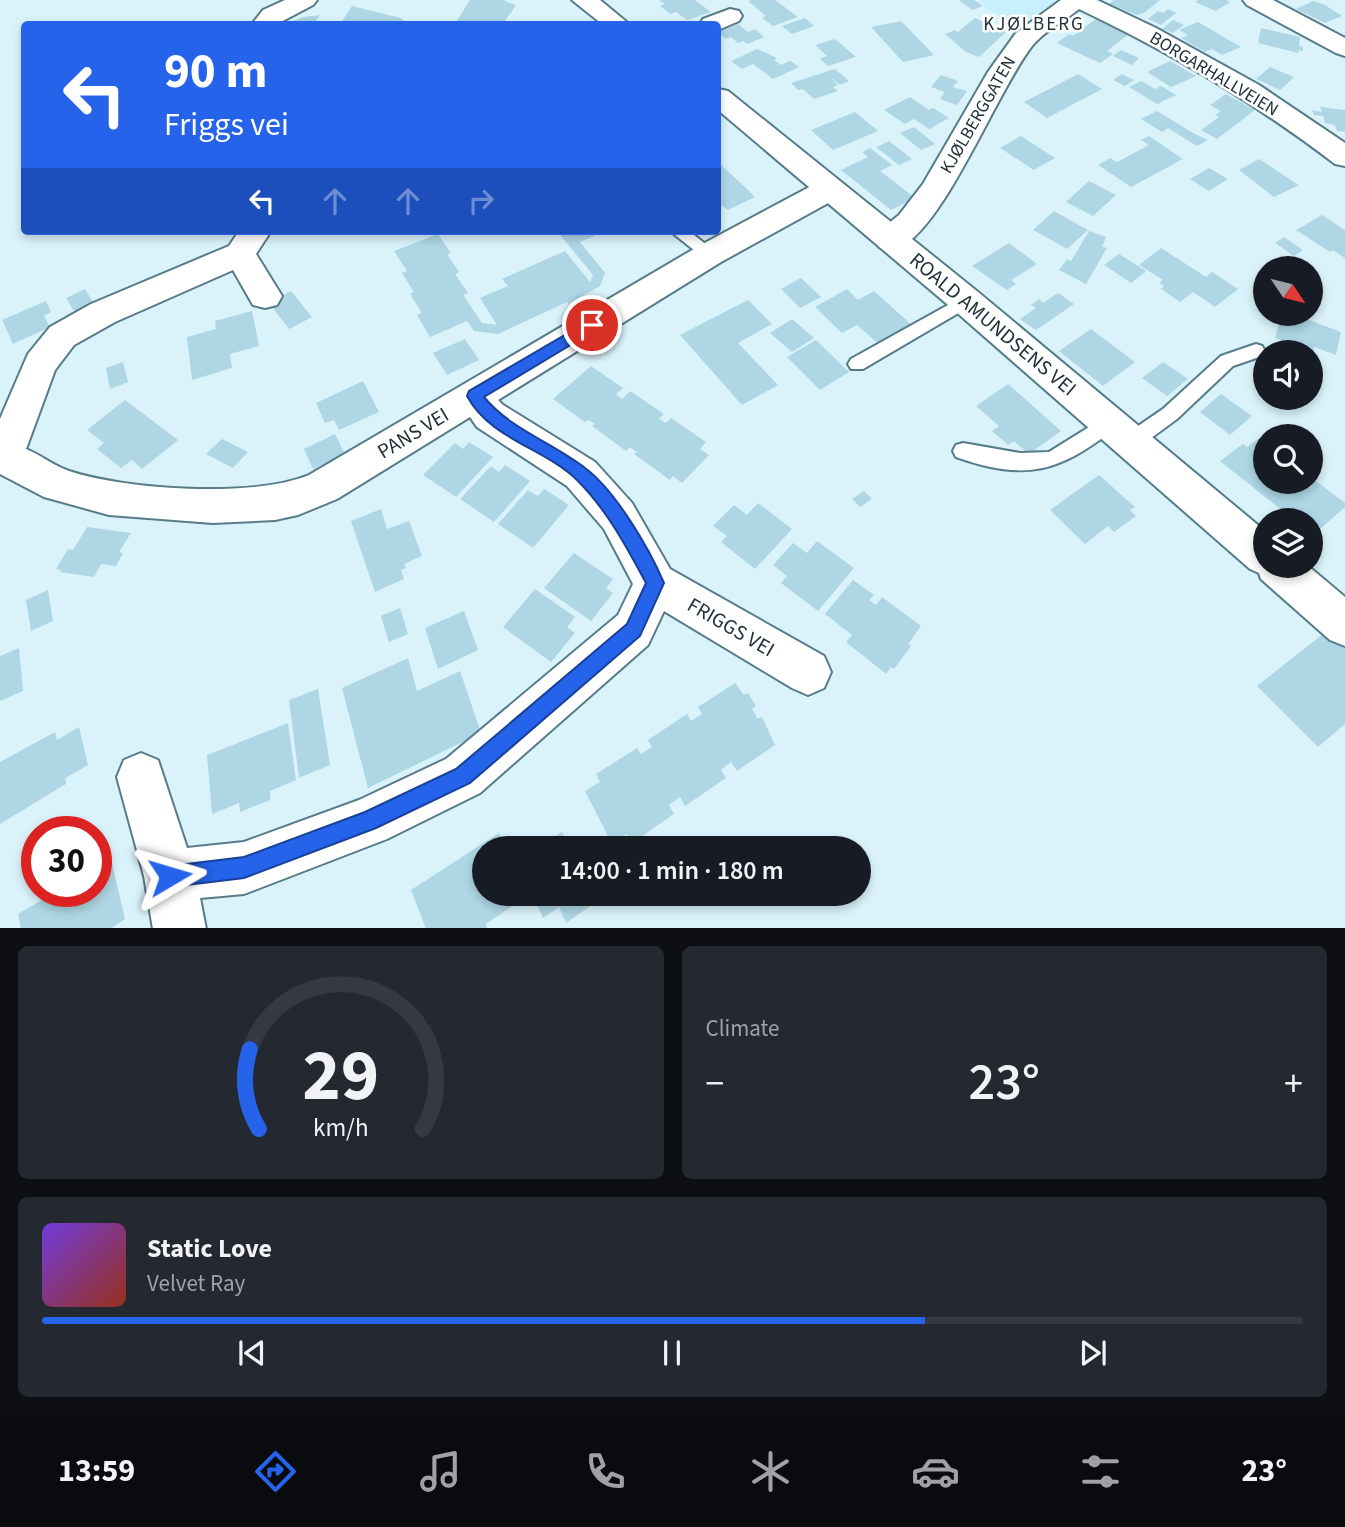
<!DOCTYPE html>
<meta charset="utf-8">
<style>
:root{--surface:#171b24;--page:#242831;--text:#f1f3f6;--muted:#9ea1a6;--line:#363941;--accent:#2563eb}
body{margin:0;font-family:"Source Sans 3",sans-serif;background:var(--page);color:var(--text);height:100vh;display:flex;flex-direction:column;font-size:26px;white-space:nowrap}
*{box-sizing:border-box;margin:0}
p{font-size:23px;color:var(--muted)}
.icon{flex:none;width:38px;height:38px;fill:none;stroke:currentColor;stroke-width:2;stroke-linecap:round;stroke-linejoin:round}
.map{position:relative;height:928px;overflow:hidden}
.drawer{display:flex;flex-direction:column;gap:18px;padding:18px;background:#0d0f14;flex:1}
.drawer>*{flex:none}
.guide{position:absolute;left:21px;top:21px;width:700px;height:214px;border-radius:7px;box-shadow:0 4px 10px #0003;background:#2563eb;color:#fff;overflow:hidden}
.needle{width:46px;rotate:125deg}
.buttons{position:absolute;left:1253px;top:256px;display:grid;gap:14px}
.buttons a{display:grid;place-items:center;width:70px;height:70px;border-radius:50%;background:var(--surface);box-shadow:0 4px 10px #0003;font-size:35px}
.speed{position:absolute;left:21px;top:816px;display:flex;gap:14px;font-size:35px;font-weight:700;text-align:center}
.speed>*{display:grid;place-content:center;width:91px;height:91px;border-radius:50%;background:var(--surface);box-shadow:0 4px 10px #0003;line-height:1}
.speed .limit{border:10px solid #d22;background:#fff;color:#111}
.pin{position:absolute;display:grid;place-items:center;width:60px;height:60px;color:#fff;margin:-30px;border:4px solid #fff;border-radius:50%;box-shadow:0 2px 7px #0007}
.me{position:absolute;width:77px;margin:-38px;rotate:83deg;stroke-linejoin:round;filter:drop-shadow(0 0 5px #0008)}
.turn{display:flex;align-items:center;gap:24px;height:147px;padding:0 28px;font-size:32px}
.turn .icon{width:91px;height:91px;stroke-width:2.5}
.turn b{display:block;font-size:49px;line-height:60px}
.lanes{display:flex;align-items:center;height:66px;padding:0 28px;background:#0003;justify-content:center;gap:35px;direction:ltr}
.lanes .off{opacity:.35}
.big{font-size:52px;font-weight:600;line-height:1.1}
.drawer .card{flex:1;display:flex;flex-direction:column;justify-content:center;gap:10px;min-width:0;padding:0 24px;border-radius:10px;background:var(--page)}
.drawer .dial{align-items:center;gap:0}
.dial svg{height:182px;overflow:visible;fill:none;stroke:var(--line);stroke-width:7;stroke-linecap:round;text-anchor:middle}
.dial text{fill:var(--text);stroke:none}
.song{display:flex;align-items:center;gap:21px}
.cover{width:84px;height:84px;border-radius:10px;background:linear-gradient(135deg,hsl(260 70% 55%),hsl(10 70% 35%))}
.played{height:7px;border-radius:4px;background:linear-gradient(90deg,var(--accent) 70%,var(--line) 70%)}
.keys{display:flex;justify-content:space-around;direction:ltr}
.heat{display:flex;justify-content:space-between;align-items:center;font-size:38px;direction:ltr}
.drawer .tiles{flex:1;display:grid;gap:18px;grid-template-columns:1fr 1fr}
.card:last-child{grid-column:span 2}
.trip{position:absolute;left:472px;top:836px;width:399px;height:70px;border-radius:35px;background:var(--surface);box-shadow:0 4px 10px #0003;font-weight:600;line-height:70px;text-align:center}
.tab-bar{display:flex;height:112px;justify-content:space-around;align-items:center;background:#090b0e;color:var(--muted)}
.tab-bar .icon{width:49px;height:49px}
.tab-bar .active{color:var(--accent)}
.tab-bar b{font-size:32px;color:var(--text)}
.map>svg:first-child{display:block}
.built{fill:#c7effc}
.building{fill:#aed6e4}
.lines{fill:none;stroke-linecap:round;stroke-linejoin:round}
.service-casing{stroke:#577c89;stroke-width:4}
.minor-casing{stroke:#577c89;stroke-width:4}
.tertiary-casing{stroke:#577c89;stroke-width:4}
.service{fill:#fff;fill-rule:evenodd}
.minor{fill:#fff;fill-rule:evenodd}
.tertiary{fill:#fff;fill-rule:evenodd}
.route{fill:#2563eb;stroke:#184099;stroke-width:2}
.labels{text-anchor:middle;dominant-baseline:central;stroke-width:5;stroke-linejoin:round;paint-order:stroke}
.far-street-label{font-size:18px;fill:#213136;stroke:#fff}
.far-neighbourhood-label{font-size:19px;letter-spacing:2px;fill:#213136;stroke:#fff}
.street-label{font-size:21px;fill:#213136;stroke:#fff}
</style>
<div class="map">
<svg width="1345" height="929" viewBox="0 0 1345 929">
<rect width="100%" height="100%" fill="#daf3fb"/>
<path class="built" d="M 980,0 L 1061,0 L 1018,28 L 988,9 Z"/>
<g class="building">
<path d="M 470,0 L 506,0 L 504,1 L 516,5 L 505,21 L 490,22 L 491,24 L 455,24 Z"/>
<path d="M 659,0 L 695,0 L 711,12 L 687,20 L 676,12 L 670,14 L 660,6 L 665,4 Z"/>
<path d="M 752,0 L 775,0 L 798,17 L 773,26 L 762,18 L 766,16 L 748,1 Z"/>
<path d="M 959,0 L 974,0 L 983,6 L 972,10 Z"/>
<path d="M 1114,0 L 1160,0 L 1144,13 L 1137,15 L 1109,4 Z"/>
<path d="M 1198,0 L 1226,0 L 1230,2 L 1216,11 L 1195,2 Z"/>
<path d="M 1313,1 L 1325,5 L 1342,16 L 1325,23 L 1296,9 Z"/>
<path d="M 352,6 L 401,18 L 408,24 L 343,24 L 345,22 L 342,21 Z"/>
<path d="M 1168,9 L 1176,13 L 1161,25 L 1148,19 L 1158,11 L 1163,13 Z"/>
<path d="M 320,15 L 316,21 L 286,24 L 303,17 Z"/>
<path d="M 805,18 L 814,26 L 792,34 L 782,26 Z"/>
<path d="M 975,18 L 1006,32 L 979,57 L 966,52 L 945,34 L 955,30 L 958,32 Z"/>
<path d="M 1096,19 L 1129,34 L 1107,51 L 1113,54 L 1100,63 L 1057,43 L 1069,34 L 1073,36 Z"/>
<path d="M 1173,20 L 1184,25 L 1173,33 L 1162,29 Z"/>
<path d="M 901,21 L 934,55 L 903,62 L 871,27 Z"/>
<path d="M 1198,22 L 1241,47 L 1222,55 L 1212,49 L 1205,52 L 1181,38 L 1188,35 L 1179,30 Z"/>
<path d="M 738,24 L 748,32 L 755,29 L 764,37 L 747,44 L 743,41 L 738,43 L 731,37 L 726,39 L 718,32 Z"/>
<path d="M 1261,28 L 1300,37 L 1299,46 L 1303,47 L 1303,51 L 1299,50 L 1298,53 L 1258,43 Z"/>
<path d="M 835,39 L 856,57 L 828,66 L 820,59 L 827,56 L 815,45 Z"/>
<path d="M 757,49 L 777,58 L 774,60 L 781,65 L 790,61 L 799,67 L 773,79 L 753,64 L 742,69 L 731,61 Z"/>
<path d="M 1121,50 L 1139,58 L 1132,65 L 1113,56 Z"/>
<path d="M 1170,61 L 1196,76 L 1171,87 L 1147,72 Z"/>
<path d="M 1270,67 L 1294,77 L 1280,90 L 1256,79 Z"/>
<path d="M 835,69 L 849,81 L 840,85 L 829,76 L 838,85 L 833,87 L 838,91 L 814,99 L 803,89 L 798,90 L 791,83 Z"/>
<path d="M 1078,74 L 1102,89 L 1047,118 L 1024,102 Z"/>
<path d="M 1122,74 L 1134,80 L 1125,86 L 1113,80 Z"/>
<path d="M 941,75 L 958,81 L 953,87 L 967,91 L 957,105 L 940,99 L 945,92 L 931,87 Z"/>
<path d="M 1141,81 L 1155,89 L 1161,86 L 1176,95 L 1157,104 L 1129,87 Z"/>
<path d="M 1226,94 L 1255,110 L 1217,139 L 1201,130 L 1219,117 L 1215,115 L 1221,111 L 1210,105 Z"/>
<path d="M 910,97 L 929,110 L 933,108 L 949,118 L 929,129 L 914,119 L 905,124 L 884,110 Z"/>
<path d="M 1320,107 L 1345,110 L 1345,132 L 1337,131 L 1335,125 L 1325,123 L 1323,116 L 1314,115 L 1312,110 L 1322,112 Z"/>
<path d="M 1157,111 L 1193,133 L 1208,140 L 1197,146 L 1168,128 L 1162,132 L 1141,119 Z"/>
<path d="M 855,112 L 878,131 L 833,150 L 811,130 Z"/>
<path d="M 914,127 L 935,144 L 921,150 L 900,133 Z"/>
<path d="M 1021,136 L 1055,158 L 1034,170 L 1000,148 Z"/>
<path d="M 1149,136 L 1183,159 L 1131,187 L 1098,165 L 1110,158 L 1117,162 L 1149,145 L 1141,140 Z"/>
<path d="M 889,141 L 912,159 L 899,165 L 876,147 Z"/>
<path d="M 870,148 L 892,165 L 880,171 L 915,198 L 891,210 L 841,170 L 868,157 L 862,152 Z"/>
<path d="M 1259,159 L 1299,185 L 1274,197 L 1239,170 Z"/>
<path d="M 718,162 L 747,189 L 755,197 L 728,210 L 718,203 Z"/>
<path d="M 1209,168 L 1228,179 L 1209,191 L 1190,179 Z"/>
<path d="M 1089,181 L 1116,195 L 1093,216 L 1066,202 Z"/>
<path d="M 1054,211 L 1088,230 L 1067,249 L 1033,230 Z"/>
<path d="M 1322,215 L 1345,230 L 1345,258 L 1333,250 L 1330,252 L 1296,230 Z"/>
<path d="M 557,231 L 605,231 L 580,242 L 605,273 L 600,286 L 568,304 L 567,302 L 498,334 L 474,331 L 467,321 L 430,337 L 417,315 L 422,313 L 410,294 L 414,292 L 402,273 L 407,271 L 394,251 L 438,234 L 451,253 L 447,254 L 459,272 L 455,274 L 468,293 L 463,295 L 482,323 L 497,325 L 480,298 L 508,286 L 502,279 L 565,251 L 590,282 L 593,275 Z"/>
<path d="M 1089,231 L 1106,237 L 1102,247 L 1107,248 L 1086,284 L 1059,270 L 1067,259 L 1071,261 Z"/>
<path d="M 1284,237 L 1303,250 L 1294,256 L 1275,243 Z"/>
<path d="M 1009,243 L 1037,264 L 1011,280 L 1016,284 L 1007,290 L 972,266 Z"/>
<path d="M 1161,248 L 1206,277 L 1212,272 L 1238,289 L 1215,307 L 1193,292 L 1180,302 L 1161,289 L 1164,286 L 1159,283 L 1163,280 L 1139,265 Z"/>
<path d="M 1119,254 L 1146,271 L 1131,283 L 1104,265 Z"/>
<path d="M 801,278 L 821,297 L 800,308 L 781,289 Z"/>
<path d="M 85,289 L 94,304 L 75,313 L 66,298 Z"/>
<path d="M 847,289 L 858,300 L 874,291 L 914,327 L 881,346 L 857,325 L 842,333 L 815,307 Z"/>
<path d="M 291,291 L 312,317 L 289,329 L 269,303 Z"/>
<path d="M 1058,293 L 1074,304 L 1036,330 L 1020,319 L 1036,308 L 1031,305 L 1039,299 L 1043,303 Z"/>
<path d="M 748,300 L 772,324 L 738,343 L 778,385 L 742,405 L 680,335 Z"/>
<path d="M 46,301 L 51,312 L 44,316 L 50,327 L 13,344 L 2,320 Z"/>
<path d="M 252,311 L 259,346 L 230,354 L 232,368 L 192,380 L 187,337 L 216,329 L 215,321 Z"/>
<path d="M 1282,313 L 1290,313 L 1341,332 L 1336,355 L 1314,347 L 1314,350 L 1306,347 L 1305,350 L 1275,338 Z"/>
<path d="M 792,319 L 814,338 L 792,352 L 770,333 Z"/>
<path d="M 1091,329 L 1135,362 L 1103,386 L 1059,351 Z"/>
<path d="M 465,339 L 479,360 L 447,375 L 433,353 Z"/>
<path d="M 816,340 L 849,372 L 820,390 L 787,357 Z"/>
<path d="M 123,362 L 128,382 L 110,389 L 106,368 Z"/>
<path d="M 1163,362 L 1188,379 L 1167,396 L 1142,378 Z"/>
<path d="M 1311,365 L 1324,372 L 1313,385 L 1311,383 Z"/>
<path d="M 591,366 L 623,388 L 616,394 L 622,399 L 630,391 L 664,414 L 659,419 L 666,423 L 671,418 L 706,442 L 700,449 L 709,455 L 682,483 L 673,476 L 670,480 L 634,454 L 637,452 L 630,447 L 626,451 L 592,426 L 595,424 L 589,420 L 585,422 L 553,399 Z"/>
<path d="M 363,381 L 379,412 L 339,430 L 334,420 L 325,423 L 316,403 Z"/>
<path d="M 1008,384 L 1061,431 L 1029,454 L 1014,441 L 1008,445 L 992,431 L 999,426 L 976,406 Z"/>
<path d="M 1221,394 L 1252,416 L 1230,435 L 1200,412 Z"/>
<path d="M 125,400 L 178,440 L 142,469 L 132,460 L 121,468 L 97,449 L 104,443 L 87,430 Z"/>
<path d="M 335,434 L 345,454 L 313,469 L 304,449 Z"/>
<path d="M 1259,438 L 1265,442 L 1265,481 L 1311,481 L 1311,477 L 1345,503 L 1345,507 L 1313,535 L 1311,520 L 1294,520 L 1220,461 L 1243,444 L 1247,447 Z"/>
<path d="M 222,439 L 248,452 L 233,468 L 206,454 Z"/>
<path d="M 469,442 L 493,457 L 456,497 L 423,475 L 455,443 L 463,449 Z"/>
<path d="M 505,465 L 530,481 L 494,522 L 460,499 L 491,466 L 499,472 Z"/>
<path d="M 1099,475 L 1135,507 L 1130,510 L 1136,516 L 1114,532 L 1108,526 L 1085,544 L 1050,510 Z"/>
<path d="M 544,489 L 569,505 L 533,548 L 498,524 L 528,490 L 538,496 Z"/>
<path d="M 864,491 L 872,499 L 860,507 L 852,499 Z"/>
<path d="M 758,503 L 792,529 L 755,569 L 721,542 L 727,536 L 713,526 L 734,505 L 747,515 Z"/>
<path d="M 381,509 L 387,529 L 409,521 L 422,556 L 404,564 L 406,568 L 401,570 L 404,579 L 375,592 L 351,521 Z"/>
<path d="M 87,527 L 131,533 L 119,552 L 123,553 L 116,566 L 101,564 L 94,577 L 60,572 L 61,570 L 56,569 L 68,549 L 73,550 Z"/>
<path d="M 817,541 L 854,568 L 818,611 L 781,583 L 787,576 L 773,565 L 793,543 L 807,553 Z"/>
<path d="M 574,553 L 613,579 L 606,588 L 613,593 L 591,621 L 544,588 Z"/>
<path d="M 853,580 L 874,595 L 869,600 L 876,605 L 882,597 L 921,626 L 908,644 L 911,646 L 894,669 L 891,667 L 886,674 L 846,642 L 852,635 L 825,614 Z"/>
<path d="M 535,589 L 575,617 L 567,627 L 575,633 L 551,662 L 503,627 Z"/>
<path d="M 48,590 L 53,621 L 31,631 L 26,600 Z"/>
<path d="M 400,608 L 408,634 L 389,642 L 381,616 Z"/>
<path d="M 464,611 L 478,650 L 438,669 L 425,628 Z"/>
<path d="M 1328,630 L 1345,646 L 1345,724 L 1318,747 L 1257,686 Z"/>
<path d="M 19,648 L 23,691 L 0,701 L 0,656 Z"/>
<path d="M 408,658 L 417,691 L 460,671 L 481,733 L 368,788 L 342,688 Z"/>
<path d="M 735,683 L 744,695 L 748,693 L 756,706 L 752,709 L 758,719 L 762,717 L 775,745 L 737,771 L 731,762 L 721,770 L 726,778 L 685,806 L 680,797 L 669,805 L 674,814 L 632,843 L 627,834 L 612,844 L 585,791 L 600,782 L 596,774 L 637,748 L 641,754 L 652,747 L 648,740 L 687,714 L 691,721 L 702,714 L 698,707 Z"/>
<path d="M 318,689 L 330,765 L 299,778 L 289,700 Z"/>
<path d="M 288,723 L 296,780 L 270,791 L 270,800 L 240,812 L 239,803 L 212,814 L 207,755 Z"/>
<path d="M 79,727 L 88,765 L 65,778 L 66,784 L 0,824 L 0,762 L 55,732 L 57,740 Z"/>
<path d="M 562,832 L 570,849 L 536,849 Z"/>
<path d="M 499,833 L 506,849 L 485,849 L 485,894 L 527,896 L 486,924 L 487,929 L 426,929 L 411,890 Z"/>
<path d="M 111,859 L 125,919 L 110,929 L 21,929 L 18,914 L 44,899 L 43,894 L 48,891 L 96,891 L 96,868 Z"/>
<path d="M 532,894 L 588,894 L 593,904 L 566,923 L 559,907 L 543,918 Z"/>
</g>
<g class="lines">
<g class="service-casing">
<g id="service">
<path d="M 670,231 L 689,231 L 718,254 L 710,260 L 704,258 Z"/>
<path d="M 966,295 L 972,297 L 974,301 L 972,305 L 863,369 L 851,369 L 848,364 L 851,359 Z"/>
<path d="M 1256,344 L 1262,346 L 1265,351 L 1262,356 L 1233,366 L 1177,419 L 1139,447 L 1132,449 L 1125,447 L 1123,441 L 1125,435 L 1163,409 L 1221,356 Z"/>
<path d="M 1110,414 L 1117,417 L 1119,422 L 1117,427 C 1059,472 1027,482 956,457 L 953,451 L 956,445 L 963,443 L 1020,453 L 1049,452 Z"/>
</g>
</g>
<g class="minor-casing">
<g id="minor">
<path d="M 285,0 L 317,0 L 313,5 L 277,24 L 252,24 L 263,10 Z"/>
<path d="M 1061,0 L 1097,0 L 1156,28 L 1259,85 L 1345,143 L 1345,166 L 1335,164 C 1255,103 1170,52 1079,9 C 1064,21 1043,32 1032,46 C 997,91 945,226 900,247 C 892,251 887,249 879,247 L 874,239 L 879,231 L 899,215 L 923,184 L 988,72 L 1016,33 Z"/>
<path d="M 1243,0 L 1273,0 L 1345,38 L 1345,56 L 1336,53 L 1247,5 Z"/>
<path d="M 730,9 L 739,11 L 742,16 L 739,21 L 718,30 L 718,24 L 700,24 L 703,19 Z"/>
<path d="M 828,180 L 839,183 L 843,190 L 839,197 L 721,262 L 498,400 L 503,405 L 595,462 L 632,503 L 670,569 L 824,656 L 831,672 L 824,688 L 808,695 L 792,688 L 664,611 L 648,645 L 480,793 L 387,839 L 244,894 L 200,898 L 206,929 L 153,929 L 144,876 L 117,777 L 124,760 L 141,753 L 158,760 L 187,848 L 244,842 L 359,800 L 446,759 L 618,615 L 633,584 L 604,529 L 567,486 L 477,427 L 470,417 L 337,499 L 298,515 L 275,520 L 213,523 L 109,515 L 44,497 L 0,474 L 0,419 L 28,354 L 50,327 L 91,304 L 229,246 L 239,231 L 271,231 L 256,254 L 282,296 L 277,305 L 265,308 L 253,305 L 233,270 L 115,322 L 74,345 L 55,370 L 26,449 C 41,455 54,466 69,471 C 127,490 253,498 309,475 L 699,246 L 817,183 Z"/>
</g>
</g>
<g class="tertiary-casing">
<g id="tertiary">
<path d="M 572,0 L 600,0 L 629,24 L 602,24 Z"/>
<path d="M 718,89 L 728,91 L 978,292 L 1265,531 L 1265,565 L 1307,565 L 1345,597 L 1345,646 L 1330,640 L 1261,579 L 1259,573 L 1250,569 L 954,310 L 718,110 Z"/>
</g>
</g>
<use href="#service" class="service"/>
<use href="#minor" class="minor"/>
<use href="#tertiary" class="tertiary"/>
</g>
<path class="route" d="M 592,319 L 597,321 L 597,329 L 484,397 C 510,429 553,443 585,468 C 615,490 649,548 664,583 L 640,636 L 470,783 L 376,828 L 244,878 L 170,887 L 162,884 L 159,876 L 162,869 L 170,866 L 244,857 L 365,812 L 456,769 L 627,624 L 646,583 C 626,546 607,510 577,480 C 544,448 490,439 467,396 L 469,391 Z"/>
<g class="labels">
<g class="far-street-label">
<text transform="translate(1214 74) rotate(31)">BORGARHALLVEIEN</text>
<text transform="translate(978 115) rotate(-60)">KJØLBERGGATEN</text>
</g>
<g class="far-neighbourhood-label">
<text x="1034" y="24">KJØLBERG</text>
</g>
<g class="street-label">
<text transform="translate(993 324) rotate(40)">ROALD AMUNDSENS VEI</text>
<text transform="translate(413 433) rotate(-31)">PANS VEI</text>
<text transform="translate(731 627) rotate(30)">FRIGGS VEI</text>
</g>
</g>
</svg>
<div class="buttons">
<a><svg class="needle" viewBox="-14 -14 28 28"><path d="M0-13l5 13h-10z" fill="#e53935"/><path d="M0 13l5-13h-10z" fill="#9ea1a6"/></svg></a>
<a><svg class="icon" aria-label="sound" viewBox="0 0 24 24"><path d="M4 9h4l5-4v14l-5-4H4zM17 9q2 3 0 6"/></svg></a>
<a><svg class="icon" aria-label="search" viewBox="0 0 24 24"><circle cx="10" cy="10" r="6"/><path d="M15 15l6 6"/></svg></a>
<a><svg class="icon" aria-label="layers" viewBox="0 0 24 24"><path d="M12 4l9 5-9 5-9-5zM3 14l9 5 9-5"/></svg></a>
</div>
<div class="speed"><div class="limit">30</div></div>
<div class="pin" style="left:592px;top:325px;background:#d93025"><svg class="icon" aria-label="arrive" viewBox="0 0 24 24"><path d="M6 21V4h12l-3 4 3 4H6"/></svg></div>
<svg class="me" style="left:170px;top:876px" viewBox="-20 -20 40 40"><path d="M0-17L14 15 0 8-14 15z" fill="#2563eb" stroke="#fff" stroke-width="4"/></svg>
<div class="trip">14:00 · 1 min · 180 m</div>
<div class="guide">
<div class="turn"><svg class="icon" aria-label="left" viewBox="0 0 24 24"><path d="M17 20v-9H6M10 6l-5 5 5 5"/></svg><div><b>90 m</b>Friggs vei</div></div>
<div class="lanes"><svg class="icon" aria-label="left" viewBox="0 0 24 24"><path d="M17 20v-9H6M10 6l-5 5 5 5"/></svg><svg class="icon off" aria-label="ahead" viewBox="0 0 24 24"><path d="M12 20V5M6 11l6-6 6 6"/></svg><svg class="icon off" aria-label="ahead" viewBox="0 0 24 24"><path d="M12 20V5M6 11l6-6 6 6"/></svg><svg class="icon off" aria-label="right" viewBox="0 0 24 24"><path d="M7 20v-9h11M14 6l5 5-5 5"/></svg></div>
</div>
</div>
<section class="drawer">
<div class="tiles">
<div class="card dial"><svg viewBox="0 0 100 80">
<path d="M14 69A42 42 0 1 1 86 69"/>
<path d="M14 69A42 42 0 0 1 10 34" stroke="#2563eb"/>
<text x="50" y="56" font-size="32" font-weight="700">29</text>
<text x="50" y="72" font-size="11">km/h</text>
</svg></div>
<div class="card"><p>Climate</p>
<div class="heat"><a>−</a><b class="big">23°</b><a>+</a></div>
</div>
<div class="card">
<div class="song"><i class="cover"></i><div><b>Static Love</b><p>Velvet Ray</p></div></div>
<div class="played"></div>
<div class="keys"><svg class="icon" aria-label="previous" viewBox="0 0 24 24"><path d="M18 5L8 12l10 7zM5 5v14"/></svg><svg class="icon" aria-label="pause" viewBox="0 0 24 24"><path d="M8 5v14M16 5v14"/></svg><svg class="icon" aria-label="next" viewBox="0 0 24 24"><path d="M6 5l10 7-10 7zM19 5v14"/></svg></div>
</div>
</div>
</section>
<nav class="tab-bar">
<b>13:59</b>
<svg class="icon active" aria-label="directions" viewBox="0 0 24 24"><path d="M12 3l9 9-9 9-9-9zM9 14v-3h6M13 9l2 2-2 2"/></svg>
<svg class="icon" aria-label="music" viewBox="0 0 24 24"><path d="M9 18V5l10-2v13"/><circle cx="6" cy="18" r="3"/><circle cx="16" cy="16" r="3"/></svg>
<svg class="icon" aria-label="phone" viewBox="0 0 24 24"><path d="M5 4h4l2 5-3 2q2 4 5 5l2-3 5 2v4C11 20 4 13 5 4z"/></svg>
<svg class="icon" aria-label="climate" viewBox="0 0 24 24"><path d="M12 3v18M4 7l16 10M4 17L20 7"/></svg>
<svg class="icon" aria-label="car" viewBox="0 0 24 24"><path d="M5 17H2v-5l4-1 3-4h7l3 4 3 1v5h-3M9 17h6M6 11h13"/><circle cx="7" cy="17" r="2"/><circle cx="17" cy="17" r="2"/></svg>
<svg class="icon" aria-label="filters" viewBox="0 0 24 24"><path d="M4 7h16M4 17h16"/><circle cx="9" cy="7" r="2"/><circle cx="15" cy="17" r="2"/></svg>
<b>23°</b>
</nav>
